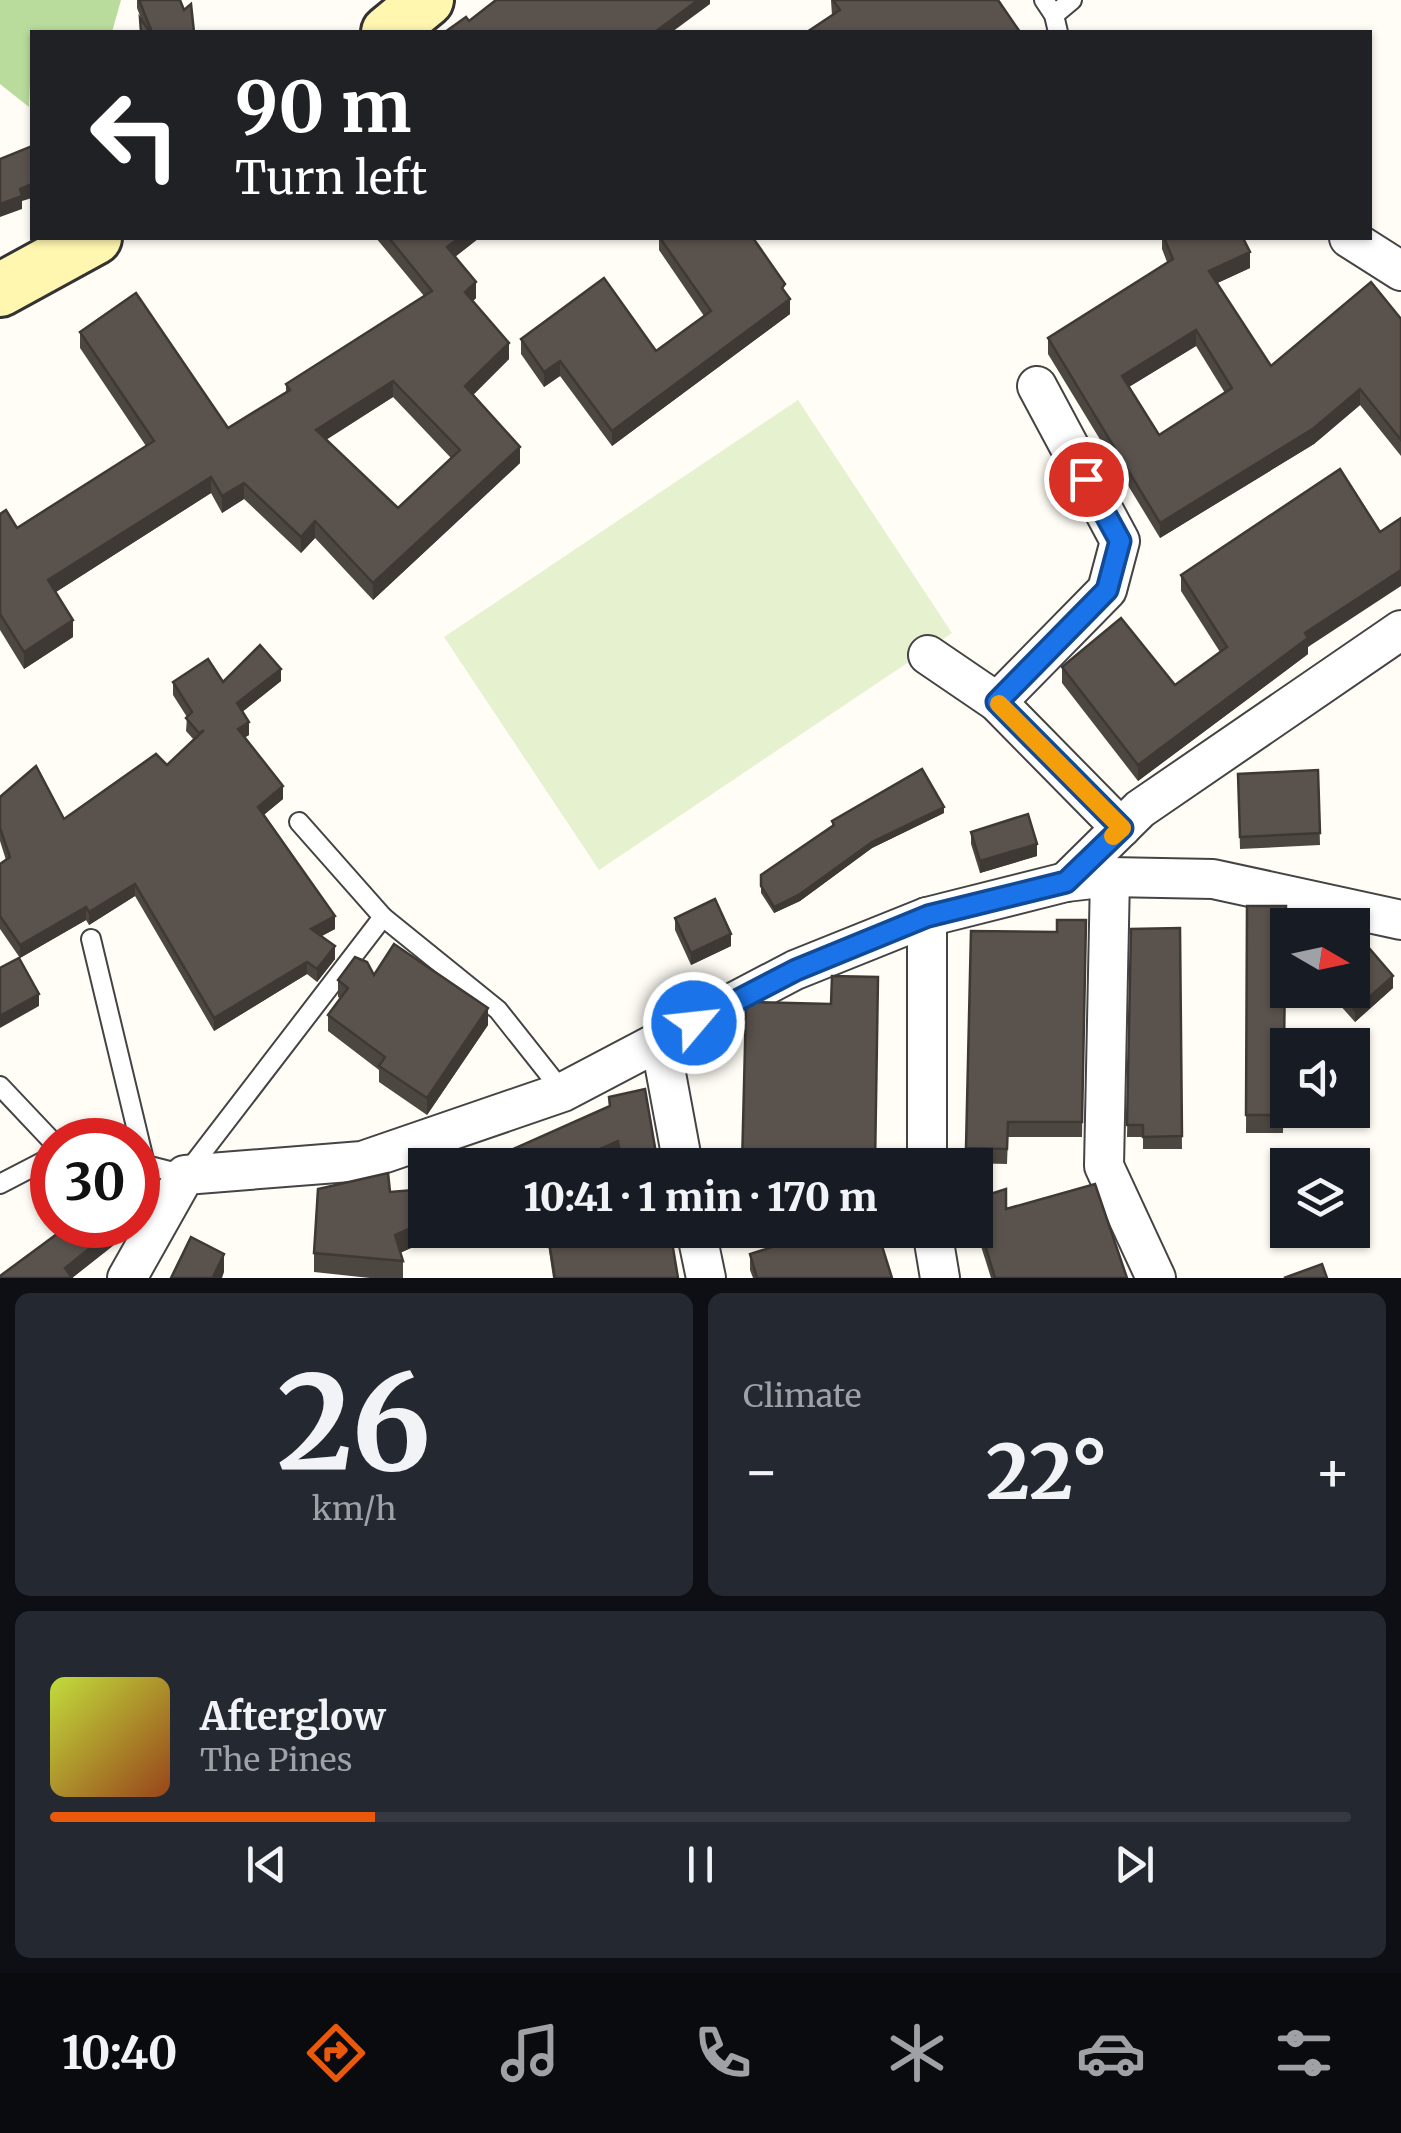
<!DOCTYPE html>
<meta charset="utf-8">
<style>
:root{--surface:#171b24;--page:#242831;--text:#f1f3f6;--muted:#9ea1a6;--line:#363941;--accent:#ea580c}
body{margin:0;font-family:Merriweather,serif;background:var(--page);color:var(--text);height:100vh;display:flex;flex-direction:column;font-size:38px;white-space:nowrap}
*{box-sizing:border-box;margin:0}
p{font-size:32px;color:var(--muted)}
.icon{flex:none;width:55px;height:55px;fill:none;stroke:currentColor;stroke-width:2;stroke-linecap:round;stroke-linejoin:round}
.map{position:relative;height:1278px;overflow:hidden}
.panel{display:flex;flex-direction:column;gap:15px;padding:15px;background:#0d0f14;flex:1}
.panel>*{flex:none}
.banner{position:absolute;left:30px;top:30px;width:1342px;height:210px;border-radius:0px;box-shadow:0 2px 8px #0004;background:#202124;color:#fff;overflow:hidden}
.needle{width:65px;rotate:99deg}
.tools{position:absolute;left:1270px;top:908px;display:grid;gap:20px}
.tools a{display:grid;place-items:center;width:100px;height:100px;border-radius:0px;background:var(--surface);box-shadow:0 2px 8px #0004;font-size:50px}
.speed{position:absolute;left:30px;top:1118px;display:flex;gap:20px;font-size:50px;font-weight:700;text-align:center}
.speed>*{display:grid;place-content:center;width:130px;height:130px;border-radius:50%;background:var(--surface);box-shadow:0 2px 8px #0004;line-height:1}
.speed .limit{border:15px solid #d22;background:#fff;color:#111}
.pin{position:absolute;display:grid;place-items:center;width:85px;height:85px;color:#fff;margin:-42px;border:5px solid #fff;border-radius:50%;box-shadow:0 2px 10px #0007}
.me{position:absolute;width:110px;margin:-55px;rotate:62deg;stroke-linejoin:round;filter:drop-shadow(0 0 8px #0008)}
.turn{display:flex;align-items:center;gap:35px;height:210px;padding:0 40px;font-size:45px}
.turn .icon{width:130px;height:130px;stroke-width:2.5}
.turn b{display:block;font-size:70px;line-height:85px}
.big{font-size:75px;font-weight:800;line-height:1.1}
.panel .widget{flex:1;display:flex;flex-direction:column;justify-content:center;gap:15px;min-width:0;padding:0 35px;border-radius:15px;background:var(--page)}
.panel .dial{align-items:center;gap:0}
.dial b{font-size:130px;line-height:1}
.song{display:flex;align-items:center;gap:30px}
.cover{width:120px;height:120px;border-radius:15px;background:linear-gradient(135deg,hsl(70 70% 55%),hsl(20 70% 35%))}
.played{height:10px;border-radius:5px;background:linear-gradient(90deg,var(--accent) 25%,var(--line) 25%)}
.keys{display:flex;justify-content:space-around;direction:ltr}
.heat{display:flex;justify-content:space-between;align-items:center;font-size:55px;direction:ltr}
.panel .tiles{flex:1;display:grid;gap:15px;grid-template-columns:1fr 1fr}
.widget:last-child{grid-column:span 2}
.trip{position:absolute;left:408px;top:1148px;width:585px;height:100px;border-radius:0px;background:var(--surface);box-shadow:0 2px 8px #0004;font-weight:800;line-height:100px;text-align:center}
.menu{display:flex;height:160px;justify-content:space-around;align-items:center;background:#090b0e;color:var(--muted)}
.menu .icon{width:70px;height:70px}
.menu .on{color:var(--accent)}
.menu b{font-size:45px;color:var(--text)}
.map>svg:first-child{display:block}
.forest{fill:#b9dc9c}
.pitch{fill:#e6f2cf}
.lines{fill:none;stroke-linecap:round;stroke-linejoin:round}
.lane-casing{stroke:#444;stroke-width:22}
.street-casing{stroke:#444;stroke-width:42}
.secondary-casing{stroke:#333;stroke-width:58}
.lane{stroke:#fff;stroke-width:18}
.street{stroke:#fff;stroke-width:38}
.secondary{stroke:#fff6b0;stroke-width:52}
.wall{fill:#4d4742;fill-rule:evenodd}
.shaded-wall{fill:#3f3936}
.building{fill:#5a524d;stroke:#3f3936;stroke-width:2.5;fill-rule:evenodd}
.route-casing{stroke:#114b97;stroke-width:25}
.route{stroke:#1a73e8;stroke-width:18}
.slow{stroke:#f59e0b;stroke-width:18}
</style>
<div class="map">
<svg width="1401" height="1278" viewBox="0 0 1401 1278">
<rect width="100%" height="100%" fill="#fffdf5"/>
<path class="forest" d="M 0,0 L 121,0 L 112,32 L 32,32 L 29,107 L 0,84 Z"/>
<path class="pitch" d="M 798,400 L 952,633 L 599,870 L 444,637 Z"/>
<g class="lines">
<g class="lane-casing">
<g id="lane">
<path d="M 1044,0 L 1054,15 L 1058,32"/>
<path d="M 1054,15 L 1072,0"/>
<path d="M 299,822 L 383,917 L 498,1010 L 563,1092"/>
<path d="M 91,939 L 145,1164"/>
<path d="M 0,1086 L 52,1141"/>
<path d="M 138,1163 L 185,1175 L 383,917"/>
<path d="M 0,1184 L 52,1157"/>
</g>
</g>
<g class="street-casing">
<g id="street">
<path d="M 1349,238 L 1401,271"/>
<path d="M 928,655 L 997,702 L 1121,828"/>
<path d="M 997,702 L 1107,590 L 1120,541 L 1037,386"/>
<path d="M 1110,877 L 1104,1166 L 1156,1278"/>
<path d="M 1066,882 L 1140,809 L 1401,630"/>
<path d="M 660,1041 L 683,1165"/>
<path d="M 927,1165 L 927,917"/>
<path d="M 696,1230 L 706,1278"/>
<path d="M 932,1230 L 940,1278"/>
<path d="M 127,1278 L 185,1175 L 362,1161 L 563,1092 L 795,970 L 927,917 L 1066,882 L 1110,877 L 1213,879 L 1401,920"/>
</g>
</g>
<g class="secondary-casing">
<g id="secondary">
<path d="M 388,32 L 427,0"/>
<path d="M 0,290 L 95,238"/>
</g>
</g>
<use href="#lane" class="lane"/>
<use href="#street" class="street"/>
<use href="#secondary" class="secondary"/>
</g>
<g class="wall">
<path d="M 137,0 L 180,0 L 194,32 L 140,32 L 140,18 L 143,24 L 137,8 Z"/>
<path d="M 831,0 L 998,0 L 832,16 Z"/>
<path d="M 376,238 L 479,238 L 455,257 L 476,298 L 473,301 L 509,359 L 473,395 L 520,463 L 373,600 L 315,538 L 301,553 L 244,499 L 222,513 L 211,493 L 56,592 L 73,637 L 24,669 L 0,630 L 0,514 L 17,528 L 146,446 L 80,348 L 80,332 L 228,428 L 286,392 L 286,384 L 424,296 ZM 393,397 L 451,458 L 398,508 L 326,440 Z"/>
<path d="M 659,238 L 753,238 L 785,292 L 790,314 L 612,446 L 560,376 L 544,387 L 521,354 L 521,339 L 656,351 L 704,316 L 659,250 Z"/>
<path d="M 1162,238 L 1243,238 L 1250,268 L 1217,283 L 1271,366 L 1401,319 L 1401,456 L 1360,405 L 1314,444 L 1160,538 L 1048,354 L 1048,338 L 1167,262 L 1162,249 ZM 1196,346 L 1225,393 L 1159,435 L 1129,387 Z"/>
<path d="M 1380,532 L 1308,647 L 1308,654 L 1138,781 L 1062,683 L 1062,667 L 1175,685 L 1220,652 L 1181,591 L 1181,575 Z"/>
<path d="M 281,681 L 242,712 L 249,735 L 245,737 L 283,799 L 263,815 L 335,929 L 321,936 L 335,959 L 317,982 L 307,974 L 214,1031 L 135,896 L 89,925 L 86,920 L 20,958 L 0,929 L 0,864 L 6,860 L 0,841 L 0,797 L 64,819 L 167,765 L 194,740 L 186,731 L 187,717 L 173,695 L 173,682 Z"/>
<path d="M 1318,770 L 1320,845 L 1240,849 L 1238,774 Z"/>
<path d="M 944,813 L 872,848 L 800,901 L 774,913 L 761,893 L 761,875 L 832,827 L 832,821 Z"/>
<path d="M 971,832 L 1037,856 L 980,873 L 971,844 Z"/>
<path d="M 1247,906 L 1286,906 L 1283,1133 L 1246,1133 Z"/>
<path d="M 675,918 L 731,946 L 691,965 L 675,930 Z"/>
<path d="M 1086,920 L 1082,1137 L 1008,1137 L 1007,1164 L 966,1163 L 971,931 L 1057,932 Z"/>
<path d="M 1180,928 L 1182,1149 L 1143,1149 L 1143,1137 L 1127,1137 L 1131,929 Z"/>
<path d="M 374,975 L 488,1025 L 427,1115 L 379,1082 L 379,1070 L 328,1031 L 328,1015 L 340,998 L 338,997 L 338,980 Z"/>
<path d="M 1393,988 L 1355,1022 L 1330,994 L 1330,990 Z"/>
<path d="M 609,1097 L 658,1165 L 620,1165 L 618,1155 L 596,1165 L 482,1165 L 482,1163 L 609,1106 Z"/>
<path d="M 390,1192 L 429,1230 L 429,1240 L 400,1253 L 403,1261 L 403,1278 L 370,1278 L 314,1272 L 314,1253 Z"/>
<path d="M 975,1199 L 1006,1209 L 1127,1278 L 991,1278 L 975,1227 Z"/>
<path d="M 55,1225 L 131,1225 L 124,1237 L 72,1278 L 55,1231 Z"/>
<path d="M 546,1230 L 670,1230 L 678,1278 L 553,1278 Z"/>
<path d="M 750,1254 L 892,1278 L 753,1278 L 750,1270 Z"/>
</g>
<g class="shaded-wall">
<path d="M 698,0 L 710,0 L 710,4 L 672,32 L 655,32 Z"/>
<path d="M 32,184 L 32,198 L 22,201 L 22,209 L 0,217 L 0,204 L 20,189 Z"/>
<path d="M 459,238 L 479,238 L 447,263 L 447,247 Z"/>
<path d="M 1250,252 L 1250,268 L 1209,287 L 1209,271 Z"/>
<path d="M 476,282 L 476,298 L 465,308 L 465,292 Z"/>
<path d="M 790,299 L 790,314 L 612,446 L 612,431 Z"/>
<path d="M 1196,330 L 1196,346 L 1122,391 L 1122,376 Z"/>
<path d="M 509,343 L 509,359 L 465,403 L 465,386 Z"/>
<path d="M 560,361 L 560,376 L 544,387 L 544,372 Z"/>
<path d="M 393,381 L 393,397 L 316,446 L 316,430 Z"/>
<path d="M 1360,389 L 1360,405 L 1314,444 L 1160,538 L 1160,523 Z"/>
<path d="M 520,447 L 520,463 L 373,600 L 373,583 Z"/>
<path d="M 211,477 L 211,493 L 48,597 L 48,580 Z"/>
<path d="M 244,483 L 244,499 L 222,513 L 222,496 Z"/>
<path d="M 315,521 L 315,538 L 301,553 L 301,537 Z"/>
<path d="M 1401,570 L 1401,586 L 1308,647 L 1308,654 L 1138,781 L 1138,765 L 1305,633 Z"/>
<path d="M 73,620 L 73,637 L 24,669 L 24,652 Z"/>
<path d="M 281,669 L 281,681 L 237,716 L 237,703 Z"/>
<path d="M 249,722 L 249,735 L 238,742 L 238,729 Z"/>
<path d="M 283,786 L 283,799 L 258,820 L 258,807 Z"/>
<path d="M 944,807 L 944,813 L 872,848 L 800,901 L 774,913 L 774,907 L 872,842 Z"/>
<path d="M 1037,844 L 1037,856 L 980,873 L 980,861 Z"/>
<path d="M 135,884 L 135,896 L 89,925 L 89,912 Z"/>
<path d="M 86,907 L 86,920 L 20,958 L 20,945 Z"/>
<path d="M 335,916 L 335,929 L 311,942 L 311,929 Z"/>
<path d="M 731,934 L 731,946 L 691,965 L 691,953 Z"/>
<path d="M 335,946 L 335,959 L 317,982 L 317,969 Z"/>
<path d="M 307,962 L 307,974 L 214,1031 L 214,1018 Z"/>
<path d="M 1393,976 L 1393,988 L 1355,1022 L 1355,1010 Z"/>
<path d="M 39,994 L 39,1006 L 0,1028 L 0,1016 Z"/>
<path d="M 488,1008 L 488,1025 L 427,1115 L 427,1098 Z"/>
<path d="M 618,1141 L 618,1155 L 596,1165 L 564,1165 Z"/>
<path d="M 425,1222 L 425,1230 L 429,1230 L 429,1240 L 395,1255 L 395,1235 Z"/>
<path d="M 119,1225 L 131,1225 L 124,1237 L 72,1278 L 65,1268 Z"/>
<path d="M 224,1254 L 224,1272 L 222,1278 L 213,1278 Z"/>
</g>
<g class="building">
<path d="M 139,0 L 180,0 L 184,10 L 191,4 L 194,32 L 152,32 Z"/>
<path d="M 496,0 L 698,0 L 655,32 L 445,32 L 466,17 L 469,21 Z"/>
<path d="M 833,0 L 998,0 L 1020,32 L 807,32 L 840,10 Z"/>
<path d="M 140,18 L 150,32 L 141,32 Z"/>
<path d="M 32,146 L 32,184 L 20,189 L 22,196 L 0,204 L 0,159 Z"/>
<path d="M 389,238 L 459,238 L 447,247 L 476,282 L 465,292 L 509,343 L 465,386 L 520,447 L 373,583 L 315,521 L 301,537 L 244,483 L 222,496 L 211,477 L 48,580 L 73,620 L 24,652 L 0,614 L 0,514 L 6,510 L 17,528 L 154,441 L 80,332 L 136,293 L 228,428 L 290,390 L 286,384 L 432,291 ZM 393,381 L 460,450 L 398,508 L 316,430 Z"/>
<path d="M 660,238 L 753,238 L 785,284 L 782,288 L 790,299 L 612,431 L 560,361 L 544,372 L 521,339 L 604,278 L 656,351 L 711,311 Z"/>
<path d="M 1164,238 L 1243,238 L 1250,252 L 1209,271 L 1271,366 L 1371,282 L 1401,319 L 1401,440 L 1360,389 L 1314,428 L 1160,523 L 1048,338 L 1173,259 ZM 1196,330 L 1232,388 L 1159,435 L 1122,376 Z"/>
<path d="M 1340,469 L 1380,532 L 1401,518 L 1401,570 L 1305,633 L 1308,638 L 1138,765 L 1062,667 L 1121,618 L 1175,685 L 1227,647 L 1181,575 Z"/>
<path d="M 260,645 L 281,669 L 237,703 L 249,722 L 238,729 L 283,786 L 258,807 L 335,916 L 311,929 L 335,946 L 317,969 L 307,962 L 214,1018 L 135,884 L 89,912 L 86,907 L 20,945 L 0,916 L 0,864 L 10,857 L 0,828 L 0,797 L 36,766 L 64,819 L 156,754 L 167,765 L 204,730 L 199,733 L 186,718 L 192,712 L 173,682 L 208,659 L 223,682 Z"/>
<path d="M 922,769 L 944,807 L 872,842 L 800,894 L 774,907 L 761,886 L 761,875 L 834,825 L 832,821 Z"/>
<path d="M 1318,770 L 1320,833 L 1240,837 L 1238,774 Z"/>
<path d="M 1028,814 L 1037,844 L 980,861 L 971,832 Z"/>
<path d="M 715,899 L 731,934 L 691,953 L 675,918 Z"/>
<path d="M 1247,906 L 1286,906 L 1283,1115 L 1246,1115 Z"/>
<path d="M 1057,920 L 1086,920 L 1082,1122 L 1008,1122 L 1007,1149 L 966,1148 L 971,931 L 1057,932 Z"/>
<path d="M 1180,928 L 1182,1136 L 1143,1137 L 1143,1125 L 1127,1125 L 1131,929 Z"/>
<path d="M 394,944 L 488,1008 L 427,1098 L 379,1066 L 385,1057 L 328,1015 L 348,988 L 338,980 L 355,957 L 367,962 L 374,975 Z"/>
<path d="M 1369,948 L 1393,976 L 1355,1010 L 1337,990 L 1352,990 L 1352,963 Z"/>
<path d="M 19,958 L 39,994 L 0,1016 L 0,968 Z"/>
<path d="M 832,976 L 878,977 L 875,1165 L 742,1165 L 746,1006 L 754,1002 L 831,1004 Z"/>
<path d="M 645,1089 L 658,1165 L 622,1165 L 618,1141 L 564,1165 L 482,1165 L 482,1163 L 610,1106 L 609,1097 Z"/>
<path d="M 388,1173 L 390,1192 L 425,1189 L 425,1222 L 395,1235 L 403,1261 L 314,1253 L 318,1189 Z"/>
<path d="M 1095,1184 L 1127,1278 L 995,1278 L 975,1212 L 975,1199 L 1006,1189 L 1006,1209 Z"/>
<path d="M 62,1225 L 119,1225 L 65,1268 L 72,1278 L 0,1278 L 0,1276 L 65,1228 Z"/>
<path d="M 547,1230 L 670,1230 L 678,1278 L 555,1278 Z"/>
<path d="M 827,1230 L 877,1230 L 892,1278 L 757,1278 L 750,1254 Z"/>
<path d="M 191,1237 L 224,1254 L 213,1277 L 215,1278 L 171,1278 Z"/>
<path d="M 1322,1264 L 1327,1278 L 1284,1278 Z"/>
</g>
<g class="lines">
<g class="route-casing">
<path id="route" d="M 694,1023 L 796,970 L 928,916 L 1066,882 L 1122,828 L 997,702 L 1107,590 L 1120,541 L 1086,479"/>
</g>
<use href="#route" class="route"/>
<path class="slow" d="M 999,704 L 1122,828 L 1113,836"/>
</g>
</svg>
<div class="tools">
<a><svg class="needle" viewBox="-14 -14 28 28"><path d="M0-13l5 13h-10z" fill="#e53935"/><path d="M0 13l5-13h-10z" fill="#9ea1a6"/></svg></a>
<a><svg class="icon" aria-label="sound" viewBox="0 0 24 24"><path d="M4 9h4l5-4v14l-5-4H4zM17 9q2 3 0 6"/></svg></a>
<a><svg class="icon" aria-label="layers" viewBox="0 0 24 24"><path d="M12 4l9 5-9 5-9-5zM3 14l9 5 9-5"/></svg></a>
</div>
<div class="speed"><div class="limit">30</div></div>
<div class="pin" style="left:1086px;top:479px;background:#d93025"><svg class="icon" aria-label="arrive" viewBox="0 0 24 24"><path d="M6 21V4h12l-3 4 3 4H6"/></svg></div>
<svg class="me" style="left:694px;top:1023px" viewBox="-20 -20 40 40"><circle r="17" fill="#1a73e8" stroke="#fff" stroke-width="3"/><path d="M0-11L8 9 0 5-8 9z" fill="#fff"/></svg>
<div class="trip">10:41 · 1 min · 170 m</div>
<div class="banner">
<div class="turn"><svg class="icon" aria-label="left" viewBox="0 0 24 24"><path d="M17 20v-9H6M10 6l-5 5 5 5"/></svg><div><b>90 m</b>Turn left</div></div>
</div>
</div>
<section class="panel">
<div class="tiles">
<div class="widget dial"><b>26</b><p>km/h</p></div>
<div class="widget"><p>Climate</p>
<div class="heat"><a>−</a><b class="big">22°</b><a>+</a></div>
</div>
<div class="widget">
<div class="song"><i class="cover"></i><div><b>Afterglow</b><p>The Pines</p></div></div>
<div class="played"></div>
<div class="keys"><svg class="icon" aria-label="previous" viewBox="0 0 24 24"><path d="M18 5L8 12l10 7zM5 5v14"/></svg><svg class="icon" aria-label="pause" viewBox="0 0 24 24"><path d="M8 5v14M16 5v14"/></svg><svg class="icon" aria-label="next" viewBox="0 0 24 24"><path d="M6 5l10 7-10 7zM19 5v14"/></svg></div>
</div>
</div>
</section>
<nav class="menu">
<b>10:40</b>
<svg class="icon on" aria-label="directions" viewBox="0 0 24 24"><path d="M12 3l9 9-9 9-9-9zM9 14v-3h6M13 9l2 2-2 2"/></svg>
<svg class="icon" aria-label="music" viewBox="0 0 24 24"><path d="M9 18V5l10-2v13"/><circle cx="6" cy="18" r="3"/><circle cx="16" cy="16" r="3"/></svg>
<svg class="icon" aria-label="phone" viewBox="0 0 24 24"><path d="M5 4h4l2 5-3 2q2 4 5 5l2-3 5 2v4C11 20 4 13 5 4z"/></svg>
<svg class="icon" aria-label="climate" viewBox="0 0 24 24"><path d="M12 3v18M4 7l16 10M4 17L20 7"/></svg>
<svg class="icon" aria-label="car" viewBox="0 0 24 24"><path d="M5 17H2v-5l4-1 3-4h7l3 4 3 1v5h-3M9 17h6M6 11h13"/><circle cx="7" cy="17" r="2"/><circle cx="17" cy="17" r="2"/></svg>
<svg class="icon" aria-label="filters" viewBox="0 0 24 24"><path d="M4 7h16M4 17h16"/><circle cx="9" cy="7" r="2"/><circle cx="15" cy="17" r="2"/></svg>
</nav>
